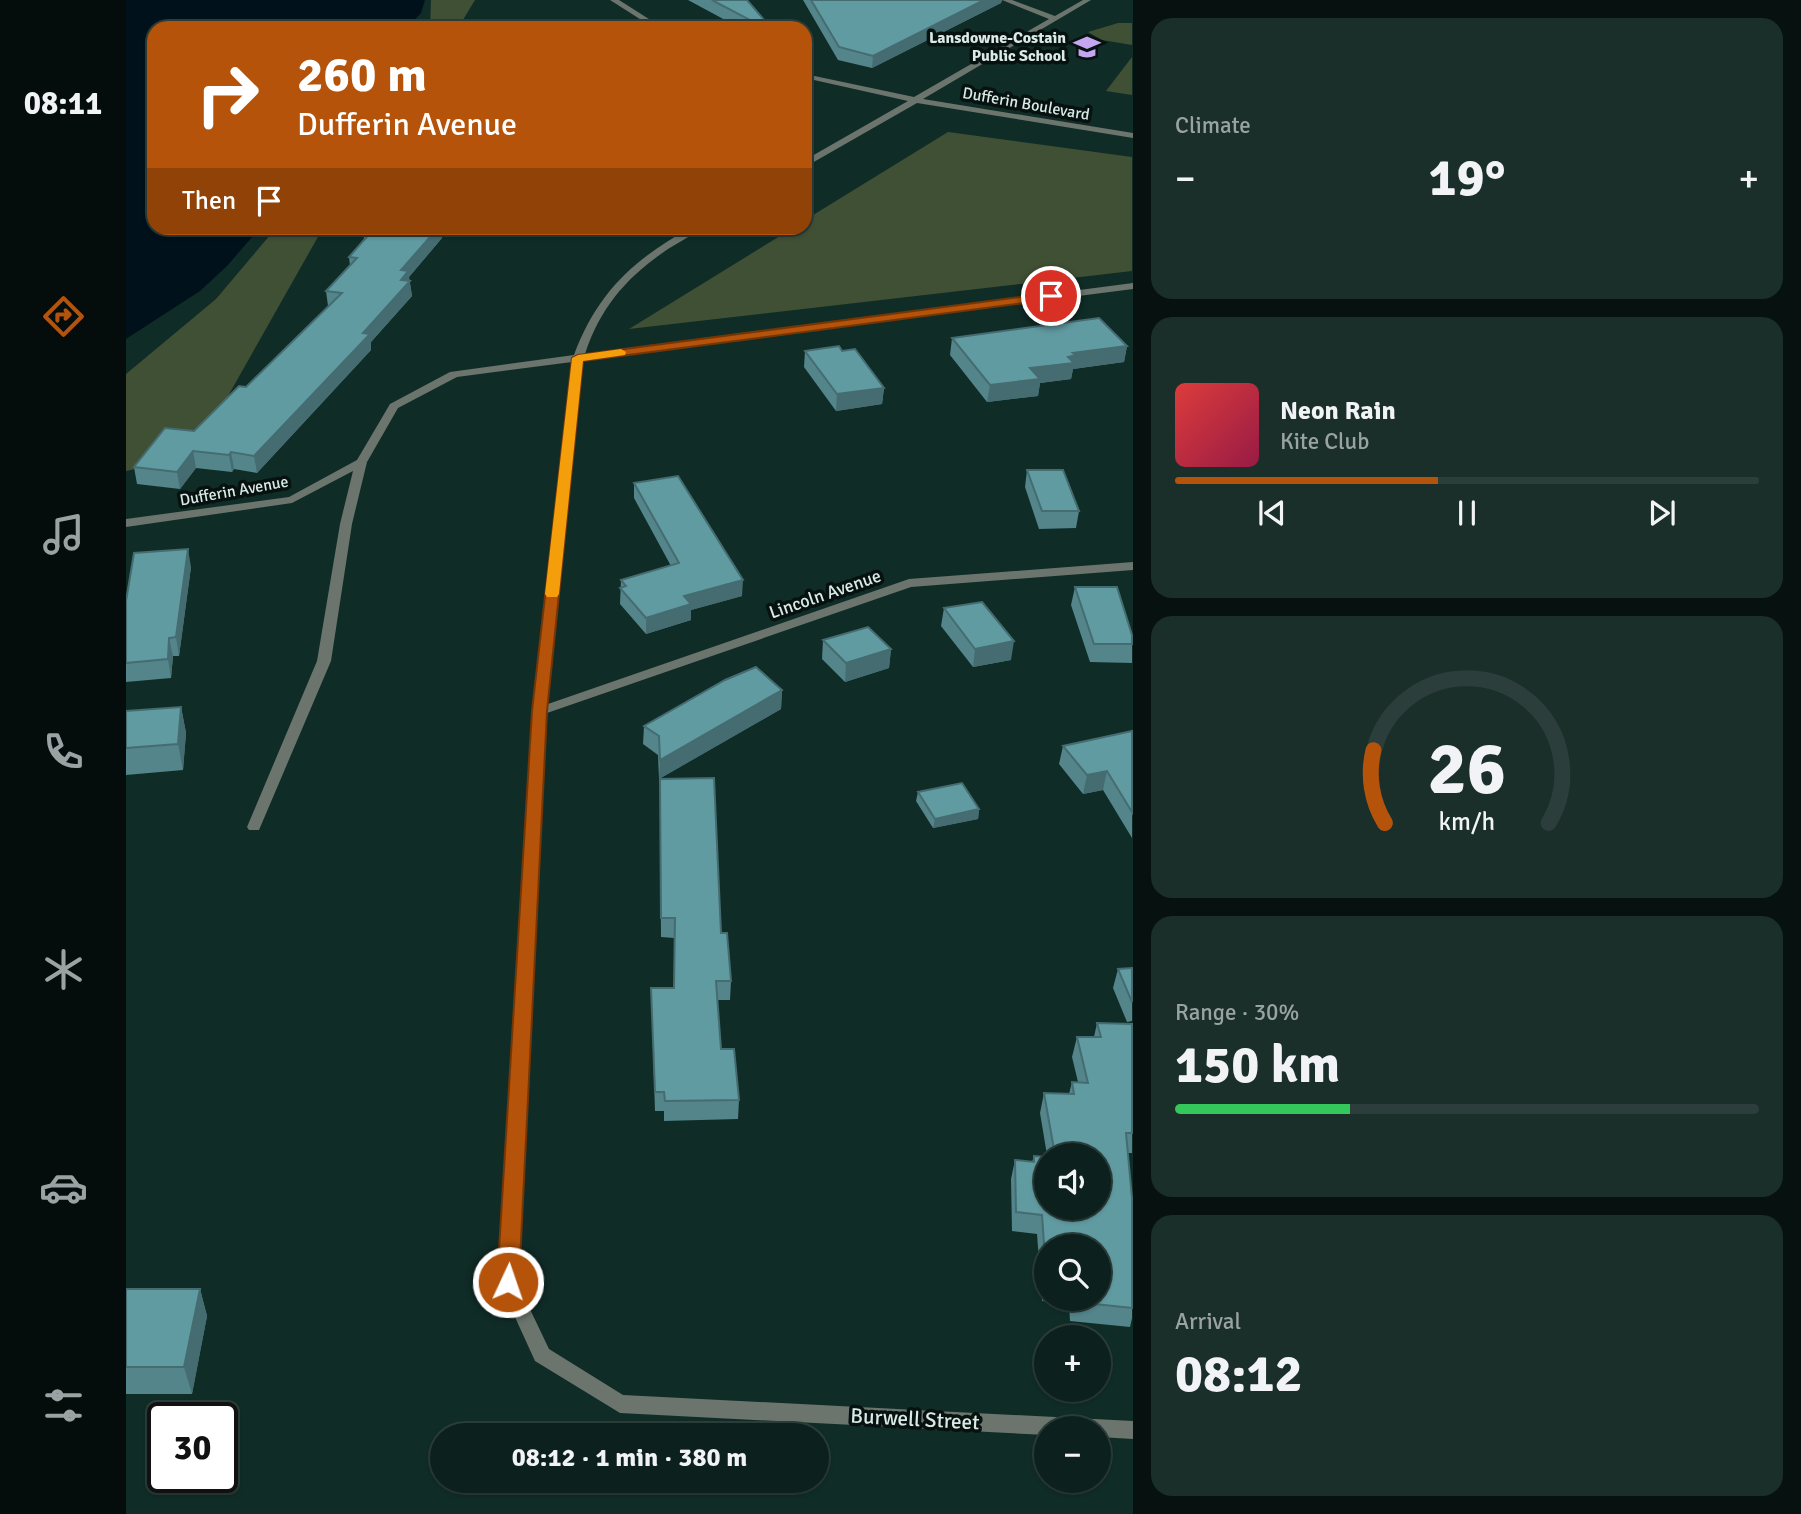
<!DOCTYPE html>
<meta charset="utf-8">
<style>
:root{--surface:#0c211d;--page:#1a2e2a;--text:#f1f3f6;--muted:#9aa3a4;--line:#2c3e3b;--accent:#b45309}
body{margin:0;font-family:Signika,sans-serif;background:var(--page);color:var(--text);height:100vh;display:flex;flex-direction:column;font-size:26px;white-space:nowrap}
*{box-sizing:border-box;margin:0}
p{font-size:23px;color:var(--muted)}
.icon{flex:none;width:38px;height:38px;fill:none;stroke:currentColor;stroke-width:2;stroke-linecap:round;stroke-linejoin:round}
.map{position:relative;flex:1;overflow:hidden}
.side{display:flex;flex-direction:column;gap:18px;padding:18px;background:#071210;width:668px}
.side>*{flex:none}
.guide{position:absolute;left:21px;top:21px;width:665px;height:214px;border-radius:21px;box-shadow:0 2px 5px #0004,0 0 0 2px var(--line);background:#b45309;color:#fff;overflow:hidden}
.buttons{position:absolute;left:908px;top:1143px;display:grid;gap:14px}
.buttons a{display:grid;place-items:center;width:77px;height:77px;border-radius:50%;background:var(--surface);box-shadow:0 2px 5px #0004,0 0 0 2px var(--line);font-size:35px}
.speed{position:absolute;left:21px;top:1402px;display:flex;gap:14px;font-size:35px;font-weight:700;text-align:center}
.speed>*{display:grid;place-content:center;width:91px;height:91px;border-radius:50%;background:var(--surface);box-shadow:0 2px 5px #0004,0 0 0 2px var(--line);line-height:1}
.speed .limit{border:4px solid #111;border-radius:10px;background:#fff;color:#111}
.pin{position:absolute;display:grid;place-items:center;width:60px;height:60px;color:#fff;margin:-30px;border:4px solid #fff;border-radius:50%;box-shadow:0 2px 7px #0007}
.me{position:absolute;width:77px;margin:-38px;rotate:3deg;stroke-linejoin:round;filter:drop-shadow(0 0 5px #0008)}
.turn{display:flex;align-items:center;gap:24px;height:147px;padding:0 35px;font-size:32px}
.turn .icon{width:91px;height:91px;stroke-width:2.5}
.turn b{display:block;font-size:49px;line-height:60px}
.then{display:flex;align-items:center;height:66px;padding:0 35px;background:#0003;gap:14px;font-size:26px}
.big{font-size:52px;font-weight:700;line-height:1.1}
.side .widget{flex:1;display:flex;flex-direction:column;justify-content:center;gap:10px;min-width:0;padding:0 24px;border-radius:21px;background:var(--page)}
.side .dial{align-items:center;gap:0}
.dial svg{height:182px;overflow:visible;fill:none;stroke:var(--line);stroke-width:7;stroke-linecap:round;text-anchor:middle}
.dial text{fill:var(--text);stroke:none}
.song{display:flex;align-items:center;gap:21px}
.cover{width:84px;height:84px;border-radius:10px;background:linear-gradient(135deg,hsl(0 70% 55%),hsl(340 70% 35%))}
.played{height:7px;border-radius:4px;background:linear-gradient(90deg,var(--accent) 45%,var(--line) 45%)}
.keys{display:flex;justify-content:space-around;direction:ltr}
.heat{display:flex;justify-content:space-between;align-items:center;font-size:38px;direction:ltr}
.charge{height:10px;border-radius:5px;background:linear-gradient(90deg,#34c759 30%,var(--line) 0)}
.trip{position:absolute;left:304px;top:1423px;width:399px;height:70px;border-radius:35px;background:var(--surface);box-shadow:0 2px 5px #0004,0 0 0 2px var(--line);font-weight:700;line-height:70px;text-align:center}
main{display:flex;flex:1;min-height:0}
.tab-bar{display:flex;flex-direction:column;width:126px;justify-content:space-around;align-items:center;background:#050d0c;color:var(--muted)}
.tab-bar .icon{width:49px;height:49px}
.tab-bar .on{color:var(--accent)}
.tab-bar b{font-size:32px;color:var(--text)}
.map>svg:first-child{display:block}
.green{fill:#405035}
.water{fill:#00111b}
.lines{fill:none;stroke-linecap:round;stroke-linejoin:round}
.street{fill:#6b756e;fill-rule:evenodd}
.wall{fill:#53858b;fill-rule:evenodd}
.shaded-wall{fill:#446c71}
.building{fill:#619ba2;stroke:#446c71;stroke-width:2}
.route{fill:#b45309;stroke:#753606;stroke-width:2}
.slow{fill:#f59e0b}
.labels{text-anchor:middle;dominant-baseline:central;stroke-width:7;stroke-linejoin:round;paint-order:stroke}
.far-poi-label{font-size:16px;font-weight:bold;fill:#daeae6;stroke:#071210;text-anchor:end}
.far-street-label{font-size:16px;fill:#daeae6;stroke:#071210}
.street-label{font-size:18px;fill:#daeae6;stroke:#071210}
.near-street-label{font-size:21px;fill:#daeae6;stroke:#071210}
</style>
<main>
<nav class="tab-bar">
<b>08:11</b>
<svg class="icon on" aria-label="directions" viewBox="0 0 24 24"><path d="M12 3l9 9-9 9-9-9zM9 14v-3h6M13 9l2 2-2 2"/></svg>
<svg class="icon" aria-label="music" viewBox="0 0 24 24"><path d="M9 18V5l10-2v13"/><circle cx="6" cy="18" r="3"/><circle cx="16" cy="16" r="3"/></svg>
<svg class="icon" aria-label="phone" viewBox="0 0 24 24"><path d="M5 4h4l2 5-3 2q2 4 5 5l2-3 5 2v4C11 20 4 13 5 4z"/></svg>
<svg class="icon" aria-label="climate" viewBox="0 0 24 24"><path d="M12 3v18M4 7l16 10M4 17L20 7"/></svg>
<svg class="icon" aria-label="car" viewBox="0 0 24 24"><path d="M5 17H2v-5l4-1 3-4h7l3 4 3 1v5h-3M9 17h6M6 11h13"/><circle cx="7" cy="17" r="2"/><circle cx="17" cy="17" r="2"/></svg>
<svg class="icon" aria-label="filters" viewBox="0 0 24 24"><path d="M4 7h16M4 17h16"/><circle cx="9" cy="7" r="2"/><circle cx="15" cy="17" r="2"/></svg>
</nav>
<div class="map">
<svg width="1007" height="1514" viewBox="0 0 1007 1514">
<rect width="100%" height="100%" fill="#102c27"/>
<g class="green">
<path d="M 305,0 L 349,0 L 332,28 L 304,28 Z"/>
<path d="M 992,23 L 1006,23 L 1006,45 L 976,40 L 962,32 Z"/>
<path d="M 1006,57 L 1006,95 L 980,91 Z"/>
<path d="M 822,132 L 1006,157 L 1006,271 L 503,329 L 667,228 L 679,228 L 679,220 Z"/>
<path d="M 150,228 L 197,228 L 93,412 L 75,455 L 0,471 L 0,374 L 90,299 Z"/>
</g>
<path class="water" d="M 0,0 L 299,0 L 295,13 L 281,28 L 28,28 L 28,228 L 134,228 L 101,266 L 74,291 L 0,339 Z"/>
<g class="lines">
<g class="street">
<path d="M 484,0 L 493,0 L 537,28 L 528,28 Z"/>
<path d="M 876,0 L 886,0 L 929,16 L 957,0 L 965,0 L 797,99 L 1007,133 L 1007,138 L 791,103 L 679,167 L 679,160 L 782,101 L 679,78 L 679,74 L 788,97 L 923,19 Z"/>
<path d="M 564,228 L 575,228 C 565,236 553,242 542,249 C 501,277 475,306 459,354 L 1007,283 L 1007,289 L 457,360 L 422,704 L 783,579 L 1007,562 L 1007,570 L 785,587 L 421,713 L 391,1282 L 423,1349 L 497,1395 L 1007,1421 L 1007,1439 L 973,1437 L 973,1428 L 920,1428 L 920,1435 L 494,1413 L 409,1361 L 373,1282 L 407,711 L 446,362 L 331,377 L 272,408 L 241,462 L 226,524 L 205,661 L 133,830 L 123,830 L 121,827 L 191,661 L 214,524 L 227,471 L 166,503 L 0,527 L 0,519 L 163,497 L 231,460 L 264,404 L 324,372 L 448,355 C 471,293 507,260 564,228 Z"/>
</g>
</g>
<g class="wall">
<path d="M 562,0 L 621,0 L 645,28 L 614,28 Z"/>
<path d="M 677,0 L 876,0 L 875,3 L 746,68 L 712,60 Z"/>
<path d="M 239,228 L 316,228 L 316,238 L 283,277 L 286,296 L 245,342 L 245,350 L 131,473 L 108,469 L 106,472 L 70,468 L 54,489 L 11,484 L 8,467 L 68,431 L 120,387 L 202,306 L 200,291 L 224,266 L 223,257 L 238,239 L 237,230 Z"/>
<path d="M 826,338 L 1001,346 L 998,362 L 947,369 L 945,379 L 914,383 L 912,396 L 861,402 L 824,355 Z"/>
<path d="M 679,351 L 716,351 L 758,388 L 756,404 L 710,411 L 678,367 Z"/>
<path d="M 901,470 L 953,511 L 950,528 L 913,529 L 899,487 Z"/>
<path d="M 508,483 L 616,596 L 565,610 L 565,620 L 520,634 L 494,604 L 495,580 L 545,566 L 508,498 Z"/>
<path d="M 65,567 L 53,656 L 47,656 L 45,678 L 0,682 L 0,601 Z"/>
<path d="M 949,587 L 1006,635 L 1006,663 L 964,662 L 945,605 Z"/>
<path d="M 818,608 L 885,660 L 847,667 L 815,626 Z"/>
<path d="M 697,640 L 765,649 L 763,668 L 719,682 L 696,659 Z"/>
<path d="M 656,690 L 655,709 L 533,779 L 532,755 L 517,744 L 518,726 Z"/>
<path d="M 55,707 L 60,733 L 57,770 L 0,775 L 0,711 Z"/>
<path d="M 1006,731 L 1006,838 L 977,790 L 957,794 L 933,764 L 937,746 Z"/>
<path d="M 792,792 L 853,809 L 852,819 L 807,828 L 790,801 Z"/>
<path d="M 534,798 L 595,933 L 605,981 L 604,1000 L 591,1000 L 595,1049 L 613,1100 L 612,1119 L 538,1121 L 538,1111 L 529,1111 L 525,988 L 548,988 L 548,938 L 535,937 Z"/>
<path d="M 1006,968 L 1006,1021 L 1001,1022 L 987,988 L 992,969 Z"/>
<path d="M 971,1023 L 1006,1024 L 1006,1153 L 1002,1153 L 1006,1198 L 1006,1318 L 1004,1327 L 944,1321 L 943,1304 L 916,1301 L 911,1234 L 886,1231 L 885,1179 L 889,1160 L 906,1162 L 908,1156 L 920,1208 L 973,1155 L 921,1155 L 914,1113 L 918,1093 L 943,1094 L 946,1082 L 952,1082 L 946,1057 L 951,1037 L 968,1037 ZM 920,1246 L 973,1298 L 920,1298 Z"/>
<path d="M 0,1289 L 74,1289 L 81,1316 L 66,1394 L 0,1394 Z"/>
</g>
<g class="shaded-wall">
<path d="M 858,0 L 876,0 L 875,3 L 746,68 L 747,56 Z"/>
<path d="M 305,228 L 316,228 L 316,238 L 283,277 L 286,296 L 245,342 L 245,350 L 131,473 L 128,456 L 275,270 Z"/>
<path d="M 1001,346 L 998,362 L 947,369 L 945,379 L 914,383 L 912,396 L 861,402 L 864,385 L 904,368 L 942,357 L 947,353 Z"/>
<path d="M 758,388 L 756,404 L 710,411 L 711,394 Z"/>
<path d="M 67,451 L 70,468 L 54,489 L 51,472 Z"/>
<path d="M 105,452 L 108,469 L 106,472 L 103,455 Z"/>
<path d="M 62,549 L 65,567 L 53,656 L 50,637 Z"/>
<path d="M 617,580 L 616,596 L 565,610 L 565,620 L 520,634 L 520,618 L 558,596 Z"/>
<path d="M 43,638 L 47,656 L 45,678 L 42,659 Z"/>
<path d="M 888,641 L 885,660 L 847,667 L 849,649 Z"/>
<path d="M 765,649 L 763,668 L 719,682 L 720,663 Z"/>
<path d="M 656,690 L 655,709 L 533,779 L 534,760 Z"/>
<path d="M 55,707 L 60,733 L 57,770 L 52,744 Z"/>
<path d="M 981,771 L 977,790 L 957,794 L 961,775 Z"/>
<path d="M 853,809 L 852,819 L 807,828 L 809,819 Z"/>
<path d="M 74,1289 L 81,1316 L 66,1394 L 58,1367 Z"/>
</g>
<g class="building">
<path d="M 586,0 L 621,0 L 645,28 L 639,28 Z"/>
<path d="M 685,0 L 858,0 L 747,56 L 713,47 Z"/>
<path d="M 239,228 L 312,228 L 275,270 L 282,271 L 275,280 L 284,281 L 237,333 L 244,334 L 128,456 L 105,452 L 103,455 L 67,451 L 51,472 L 8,467 L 39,428 L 68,431 L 113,386 L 120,387 L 216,293 L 200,291 L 231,258 L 223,257 L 246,231 L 237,230 Z"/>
<path d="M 973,318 L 1001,346 L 947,353 L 950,355 L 942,357 L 948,363 L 904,368 L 914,379 L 864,385 L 826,338 Z"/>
<path d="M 713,346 L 716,351 L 729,349 L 758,388 L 711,394 L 679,351 Z"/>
<path d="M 901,470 L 937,470 L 953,511 L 916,511 Z"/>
<path d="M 552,476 L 617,580 L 558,596 L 565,604 L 520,618 L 494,588 L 500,586 L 495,580 L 553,563 L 508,483 Z"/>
<path d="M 62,549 L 50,637 L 43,638 L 42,659 L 0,663 L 0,601 L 8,553 Z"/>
<path d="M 949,587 L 991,587 L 1006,635 L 1006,644 L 968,644 Z"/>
<path d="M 856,602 L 888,641 L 849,649 L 818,608 Z"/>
<path d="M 742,627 L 765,649 L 720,663 L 697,640 Z"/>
<path d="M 630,667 L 656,690 L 534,760 L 533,736 L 518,726 L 599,680 Z"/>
<path d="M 55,707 L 52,744 L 0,748 L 0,711 Z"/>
<path d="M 1006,731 L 1006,812 L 981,771 L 961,775 L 937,746 Z"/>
<path d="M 588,778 L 595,933 L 601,933 L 605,981 L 590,981 L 595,1049 L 608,1049 L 613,1100 L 539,1101 L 538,1092 L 529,1092 L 525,988 L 548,988 L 549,918 L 535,918 L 534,779 Z"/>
<path d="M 836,783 L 853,809 L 809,819 L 792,792 Z"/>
<path d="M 1006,968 L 1006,1002 L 992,969 Z"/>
<path d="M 971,1023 L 1006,1024 L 1006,1133 L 1000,1133 L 1006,1198 L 1006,1308 L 950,1302 L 949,1298 L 973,1298 L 973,1246 L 920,1246 L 920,1272 L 916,1215 L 890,1212 L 889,1160 L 908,1162 L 908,1156 L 920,1157 L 920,1208 L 973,1208 L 973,1155 L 929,1155 L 918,1093 L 948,1094 L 946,1082 L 962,1083 L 951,1037 L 975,1037 Z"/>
<path d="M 0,1289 L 74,1289 L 58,1367 L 0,1367 Z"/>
</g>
<path class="route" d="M 925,293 L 929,294 L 929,299 L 457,361 L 421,711 L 393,1282 L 389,1288 L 382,1291 L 374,1288 L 371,1282 L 406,711 L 446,358 L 452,355 Z"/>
<path class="slow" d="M 495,349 L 500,352 L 499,355 L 457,361 L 433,594 L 431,597 L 421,597 L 419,594 L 446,358 L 452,355 Z"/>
<defs>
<g id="school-bare" transform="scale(2.1)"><path d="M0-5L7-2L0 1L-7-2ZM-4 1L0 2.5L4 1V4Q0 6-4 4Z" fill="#c4a7f1" stroke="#071210" stroke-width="2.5" paint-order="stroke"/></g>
</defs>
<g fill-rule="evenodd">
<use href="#school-bare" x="961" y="47"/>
</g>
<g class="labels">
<g class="far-poi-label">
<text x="940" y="38">Lansdowne-Costain<tspan x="940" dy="18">Public School</tspan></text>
</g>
<g class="far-street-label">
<text transform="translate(900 104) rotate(10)">Dufferin Boulevard</text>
<text transform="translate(108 491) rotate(-10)">Dufferin Avenue</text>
</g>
<g class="street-label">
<text transform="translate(699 594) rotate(-19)">Lincoln Avenue</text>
</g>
<g class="near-street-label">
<text transform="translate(789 1419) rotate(3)">Burwell Street</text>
</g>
</g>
</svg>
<div class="buttons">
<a><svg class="icon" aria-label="sound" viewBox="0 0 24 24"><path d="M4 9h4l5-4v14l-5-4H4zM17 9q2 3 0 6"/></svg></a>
<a><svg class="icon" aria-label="search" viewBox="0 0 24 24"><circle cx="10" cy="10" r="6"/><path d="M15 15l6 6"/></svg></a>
<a>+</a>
<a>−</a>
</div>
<div class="speed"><div class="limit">30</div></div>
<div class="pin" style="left:925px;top:296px;background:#d93025"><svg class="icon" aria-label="arrive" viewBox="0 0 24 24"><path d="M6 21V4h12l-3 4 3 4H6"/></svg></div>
<svg class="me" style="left:382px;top:1282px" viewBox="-20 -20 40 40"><circle r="17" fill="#b45309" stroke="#fff" stroke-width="3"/><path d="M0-11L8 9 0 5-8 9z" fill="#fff"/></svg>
<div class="trip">08:12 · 1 min · 380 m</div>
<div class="guide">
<div class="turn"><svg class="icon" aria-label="right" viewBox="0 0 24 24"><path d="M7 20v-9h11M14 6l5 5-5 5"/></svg><div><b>260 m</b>Dufferin Avenue</div></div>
<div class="then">Then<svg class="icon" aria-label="arrive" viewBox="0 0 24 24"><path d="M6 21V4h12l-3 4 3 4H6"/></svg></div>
</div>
</div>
<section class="side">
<div class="widget"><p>Climate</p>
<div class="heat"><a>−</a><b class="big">19°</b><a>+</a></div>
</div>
<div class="widget">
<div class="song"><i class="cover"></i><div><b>Neon Rain</b><p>Kite Club</p></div></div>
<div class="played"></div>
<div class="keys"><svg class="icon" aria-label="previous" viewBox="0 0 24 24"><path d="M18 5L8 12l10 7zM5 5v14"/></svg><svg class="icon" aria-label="pause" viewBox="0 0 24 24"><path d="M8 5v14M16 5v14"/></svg><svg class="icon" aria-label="next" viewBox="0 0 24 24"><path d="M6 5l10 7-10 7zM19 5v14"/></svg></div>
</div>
<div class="widget dial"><svg viewBox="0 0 100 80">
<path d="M14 69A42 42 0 1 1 86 69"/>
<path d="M14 69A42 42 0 0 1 9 37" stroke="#b45309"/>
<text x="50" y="56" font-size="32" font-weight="700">26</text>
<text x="50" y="72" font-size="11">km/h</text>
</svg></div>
<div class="widget"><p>Range · 30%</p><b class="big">150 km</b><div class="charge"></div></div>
<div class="widget"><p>Arrival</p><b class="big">08:12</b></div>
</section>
</main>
